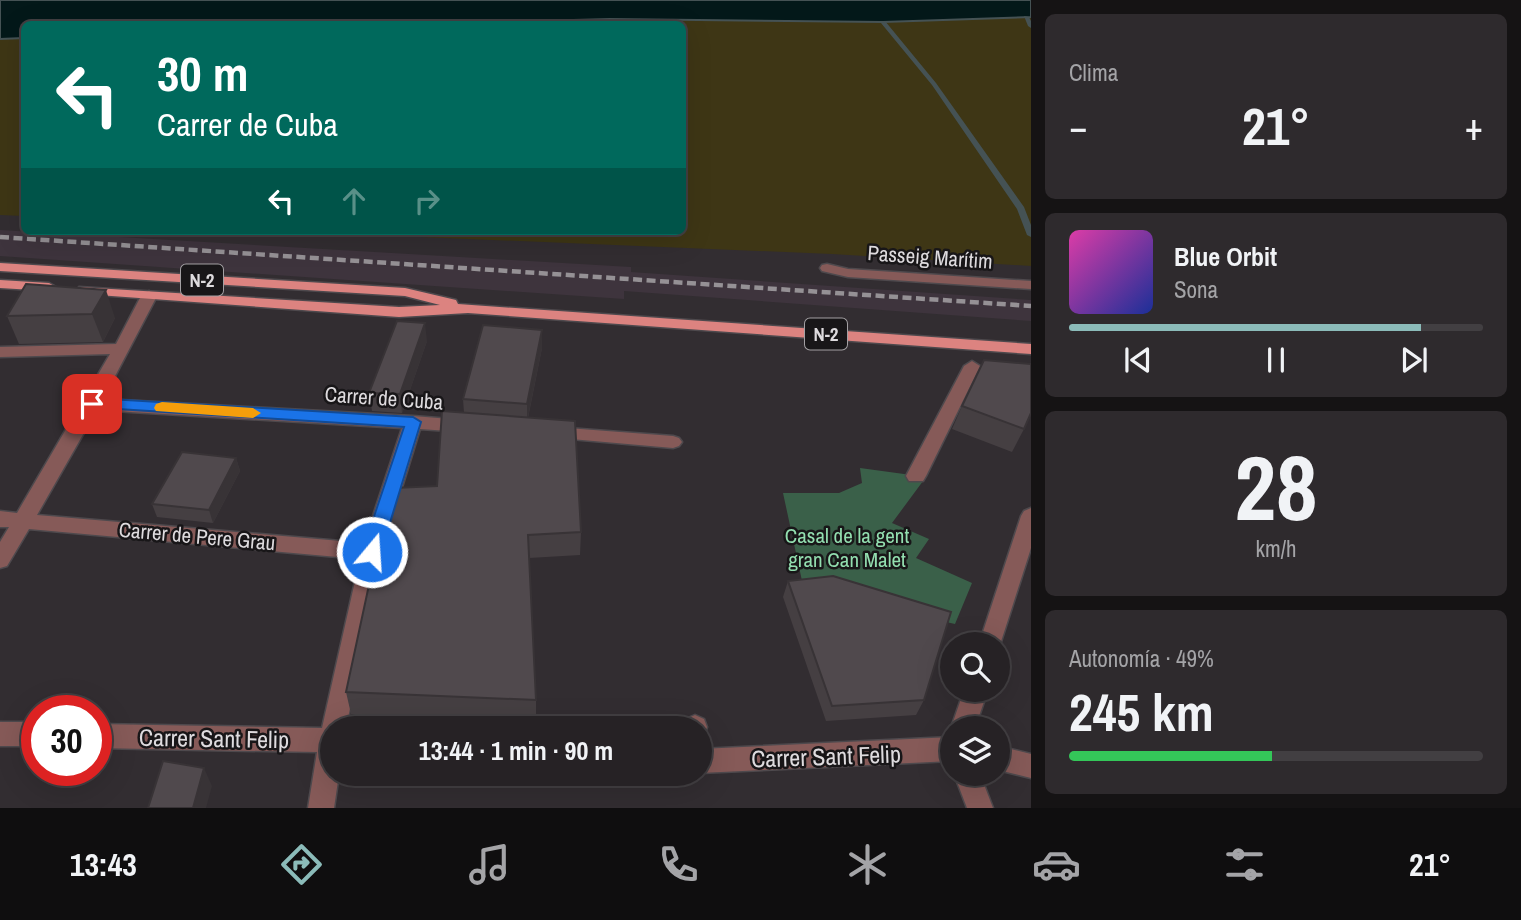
<!DOCTYPE html>
<html lang="es">
<meta charset="utf-8">
<style>
:root{--surface:#262225;--page:#2e2a2d;--text:#f1f3f6;--muted:#a4a4a7;--line:#423f42;--accent:#8bbbb9}
body{margin:0;font-family:"Archivo Narrow",sans-serif;background:var(--page);color:var(--text);height:100vh;display:flex;flex-direction:column;font-size:26px;white-space:nowrap}
*{box-sizing:border-box;margin:0}
p{font-size:23px;color:var(--muted)}
.icon{flex:none;width:38px;height:38px;fill:none;stroke:currentColor;stroke-width:2;stroke-linecap:round;stroke-linejoin:round}
.map{position:relative;flex:1;overflow:hidden}
.side{display:flex;flex-direction:column;gap:14px;padding:14px;background:#151314;width:490px}
.side>*{flex:none}
.hud{position:absolute;left:21px;top:21px;width:665px;height:214px;border-radius:10px;box-shadow:0 7px 28px #0002,0 0 0 2px var(--line);background:#00695c;color:#fff;overflow:hidden}
.controls{position:absolute;left:940px;top:632px;display:grid;gap:14px}
.controls a{display:grid;place-items:center;width:70px;height:70px;border-radius:50%;background:var(--surface);box-shadow:0 7px 28px #0002,0 0 0 2px var(--line);font-size:35px}
.speed{position:absolute;left:21px;top:695px;display:flex;gap:14px;font-size:35px;font-weight:700;text-align:center}
.speed>*{display:grid;place-content:center;width:91px;height:91px;border-radius:50%;background:var(--surface);box-shadow:0 7px 28px #0002,0 0 0 2px var(--line);line-height:1}
.speed .limit{border:10px solid #d22;background:#fff;color:#111}
.pin{position:absolute;display:grid;place-items:center;width:60px;height:60px;color:#fff;margin:-30px;border-radius:14px;box-shadow:0 4px 10px #0006}
.me{position:absolute;width:77px;margin:-38px;rotate:18deg;stroke-linejoin:round;filter:drop-shadow(0 0 5px #0008)}
.turn{display:flex;align-items:center;gap:24px;height:147px;padding:0 21px;font-size:32px}
.turn .icon{width:91px;height:91px;stroke-width:2.5}
.turn b{display:block;font-size:49px;line-height:60px}
.lanes{display:flex;align-items:center;height:66px;padding:0 21px;background:#0003;justify-content:center;gap:35px;direction:ltr}
.lanes .off{opacity:.35}
.big{font-size:52px;font-weight:700;line-height:1.1}
.side .card{flex:1;display:flex;flex-direction:column;justify-content:center;gap:10px;min-width:0;padding:0 24px;border-radius:10px;background:var(--page)}
.side .dial{align-items:center;gap:0}
.dial b{font-size:91px;line-height:1}
.song{display:flex;align-items:center;gap:21px}
.cover{width:84px;height:84px;border-radius:10px;background:linear-gradient(135deg,hsl(320 70% 55%),hsl(230 70% 35%))}
.played{height:7px;border-radius:4px;background:linear-gradient(90deg,var(--accent) 85%,var(--line) 85%)}
.keys{display:flex;justify-content:space-around;direction:ltr}
.heat{display:flex;justify-content:space-between;align-items:center;font-size:38px;direction:ltr}
.charge{height:10px;border-radius:5px;background:linear-gradient(90deg,#34c759 49%,var(--line) 0)}
.trip{position:absolute;left:320px;top:716px;width:392px;height:70px;border-radius:35px;background:var(--surface);box-shadow:0 7px 28px #0002,0 0 0 2px var(--line);font-weight:700;line-height:70px;text-align:center}
.tab-bar{display:flex;height:112px;justify-content:space-around;align-items:center;background:#0f0e0f;color:var(--muted)}
.tab-bar .icon{width:49px;height:49px}
.tab-bar .current{color:var(--accent)}
.tab-bar b{font-size:32px;color:var(--text)}
main{display:flex;flex:1;min-height:0}
.map>svg:first-child{display:block}
.built{fill:#3e343d}
.green{fill:#3a6049}
.sand{fill:#3e3615}
.water{fill:#031819;stroke:#455254;stroke-width:2}
.lines{fill:none;stroke-linecap:round;stroke-linejoin:round}
.stream{fill:#455254;fill-rule:evenodd}
.minor-casing{stroke:#4e494d;stroke-width:3}
.major-casing{stroke:#4e494d;stroke-width:3}
.minor{fill:#865a58;fill-rule:evenodd}
.major{fill:#dc8380;fill-rule:evenodd}
.rail{stroke:#959195;stroke-width:4.5;stroke-dasharray:9 4.5;stroke-linecap:butt}
.wall{fill:#453f42}
.shaded-wall{fill:#383336}
.building{fill:#50494d;stroke:#383336;stroke-width:2}
.route{fill:#1a73e8;stroke:#114b97;stroke-width:2}
.slow{fill:#f59e0b}
.labels{text-anchor:middle;dominant-baseline:central;stroke-width:5;stroke-linejoin:round;paint-order:stroke}
.shield{fill:#181618;stroke:#a3a0a3;stroke-width:2}
.shield-label{font-size:19px;font-weight:bold;fill:#dedbde}
.street-label{font-size:21px;fill:#dedbde;stroke:#181618}
.park-label{font-size:21px;fill:#93dfb0;stroke:#181618}
.near-street-label{font-size:24px;fill:#dedbde;stroke:#181618}
</style>
<main>
<div class="map">
<svg width="1031" height="808" viewBox="0 0 1031 808">
<rect width="100%" height="100%" fill="#322d31"/>
<path class="built" d="M 0,230 L 631,267 L 631,272 L 1031,300 L 1031,321 L 624,291 L 624,299 L 0,256 Z"/>
<path class="green" d="M 860,468 L 926,477 L 892,523 L 929,539 L 916,558 L 972,583 L 955,624 L 804,590 L 783,493 L 839,493 L 862,483 Z"/>
<g class="sand">
<path d="M 1031,17 L 1031,266 L 832,254 L 276,231 L 682,231 L 682,24 L 429,24 L 610,19 L 883,22 Z"/>
<path d="M 24,38 L 24,216 L 0,215 L 0,39 Z"/>
</g>
<path class="water" d="M 0,0 L 1031,0 L 1031,17 L 883,22 L 610,19 L 429,24 L 24,24 L 24,38 L 0,39 Z"/>
<g class="lines">
<g class="stream">
<path d="M 1024,16 L 1029,17 L 1031,21 L 1031,28 L 1028,26 Z"/>
<path d="M 881,21 L 885,21 L 936,83 L 1024,207 L 1031,225 L 1031,237 L 1027,235 L 1017,209 L 932,85 L 881,23 Z"/>
</g>
<g class="minor-casing">
<g id="minor">
<path d="M 827,264 L 848,269 L 1031,281 L 1031,289 L 848,277 L 822,271 L 820,268 L 822,265 Z"/>
<path d="M 149,291 L 157,296 L 103,399 L 413,416 L 463,420 L 472,426 L 463,432 L 420,429 L 382,552 L 346,728 L 332,728 L 332,774 L 339,774 L 334,808 L 308,808 L 317,752 L 96,748 L 96,724 L 322,728 L 360,559 L 29,529 L 7,566 L 0,568 L 0,542 L 9,527 L 0,527 L 0,511 L 17,513 L 110,354 L 0,357 L 0,347 L 116,344 L 141,296 ZM 97,410 L 402,428 L 364,543 L 37,515 Z"/>
<path d="M 972,361 L 980,366 L 926,476 L 923,481 L 909,481 L 906,476 L 964,366 Z"/>
<path d="M 554,427 L 673,436 L 679,438 L 682,442 L 679,446 L 673,448 L 548,437 L 545,433 L 548,429 Z"/>
<path d="M 1031,508 L 1031,548 L 998,651 L 998,644 L 979,644 L 1021,516 L 1024,511 Z"/>
<path d="M 964,690 L 988,690 L 975,728 L 952,728 L 952,731 L 951,728 Z"/>
<path d="M 695,715 L 704,719 L 707,727 L 704,736 L 700,738 L 700,728 L 683,728 L 686,719 Z"/>
<rect x="0" y="722" width="37" height="24"/>
<path d="M 952,737 L 952,761 L 700,773 L 700,749 Z"/>
<path d="M 998,746 L 1031,754 L 1031,778 L 998,770 Z"/>
<path d="M 954,774 L 980,774 L 993,808 L 967,808 Z"/>
</g>
</g>
<g class="major-casing">
<g id="major">
<path d="M 0,263 L 405,288 L 456,300 L 458,304 L 1031,344 L 1031,354 L 468,313 L 399,317 L 84,294 L 79,293 L 77,290 L 79,287 L 399,307 L 440,305 L 405,296 L 0,271 Z"/>
<path d="M 0,280 L 49,283 L 56,287 L 49,291 L 0,288 Z"/>
</g>
</g>
<use href="#minor" class="minor"/>
<use href="#major" class="major"/>
<path class="rail" d="M 0,237 L 1031,306"/>
</g>
<g class="wall">
<path d="M 26,284 L 115,318 L 103,342 L 19,344 L 7,316 Z"/>
<path d="M 542,330 L 542,348 L 528,418 L 581,532 L 580,555 L 529,558 L 536,700 L 536,723 L 351,714 L 346,692 L 437,486 L 464,413 L 463,399 Z"/>
<path d="M 427,341 L 402,413 L 372,411 L 369,393 Z"/>
<path d="M 962,406 L 1024,429 L 1012,452 L 952,429 Z"/>
<path d="M 236,458 L 240,471 L 213,523 L 157,517 L 152,504 Z"/>
<path d="M 788,581 L 924,700 L 916,715 L 826,721 L 783,597 Z"/>
</g>
<g class="shaded-wall">
<path d="M 106,290 L 115,318 L 103,342 L 92,314 Z"/>
<path d="M 425,323 L 427,341 L 402,413 L 400,394 Z"/>
<path d="M 542,330 L 542,348 L 527,422 L 527,404 Z"/>
<path d="M 236,458 L 240,471 L 213,523 L 209,510 Z"/>
<path d="M 204,768 L 212,786 L 206,808 L 193,808 Z"/>
</g>
<g class="building">
<path d="M 26,284 L 106,290 L 92,314 L 7,316 Z"/>
<path d="M 397,321 L 425,323 L 400,394 L 369,393 Z"/>
<path d="M 483,325 L 542,330 L 527,404 L 463,399 Z"/>
<path d="M 984,360 L 1031,364 L 1031,413 L 1024,429 L 962,406 Z"/>
<path d="M 442,411 L 575,421 L 581,532 L 528,535 L 536,700 L 346,692 L 381,529 L 394,488 L 437,486 Z"/>
<path d="M 182,452 L 236,458 L 209,510 L 152,504 Z"/>
<path d="M 833,576 L 951,612 L 924,700 L 832,706 L 788,581 Z"/>
<path d="M 163,761 L 204,768 L 193,808 L 148,808 Z"/>
</g>
<path class="route" d="M 92,398 L 413,417 L 421,422 L 381,552 L 378,557 L 372,560 L 365,557 L 362,552 L 404,427 L 86,407 L 84,404 L 86,400 Z"/>
<path class="slow" d="M 162,402 L 253,408 L 261,413 L 253,418 L 156,411 L 154,408 L 156,404 Z"/>
<g class="labels">
<g class="shield">
<rect x="181" y="264.5" width="42" height="31" rx="5"/>
<rect x="805" y="318.5" width="42" height="31" rx="5"/>
</g>
<g class="shield-label">
<text x="202" y="280">N-2</text>
<text x="826" y="334">N-2</text>
</g>
<g class="street-label">
<text transform="translate(930 257) rotate(4)">Passeig Marítim</text>
<text transform="translate(384 398) rotate(4)">Carrer de Cuba</text>
<text transform="translate(197 536) rotate(5)">Carrer de Pere Grau</text>
</g>
<g class="park-label">
<text x="847" y="535">Casal de la gent<tspan x="847" dy="24">gran Can Malet</tspan></text>
</g>
<g class="near-street-label">
<text transform="translate(214 738) rotate(1)">Carrer Sant Felip</text>
<text transform="translate(826 756) rotate(-2)">Carrer Sant Felip</text>
</g>
</g>
</svg>
<div class="controls">
<a><svg class="icon" aria-label="search" viewBox="0 0 24 24"><circle cx="10" cy="10" r="6"/><path d="M15 15l6 6"/></svg></a>
<a><svg class="icon" aria-label="layers" viewBox="0 0 24 24"><path d="M12 4l9 5-9 5-9-5zM3 14l9 5 9-5"/></svg></a>
</div>
<div class="speed"><div class="limit">30</div></div>
<div class="pin" style="left:92px;top:404px;background:#d93025"><svg class="icon" aria-label="arrive" viewBox="0 0 24 24"><path d="M6 21V4h12l-3 4 3 4H6"/></svg></div>
<svg class="me" style="left:372px;top:552px" viewBox="-20 -20 40 40"><circle r="17" fill="#1a73e8" stroke="#fff" stroke-width="3"/><path d="M0-11L8 9 0 5-8 9z" fill="#fff"/></svg>
<div class="trip">13:44 · 1 min · 90 m</div>
<div class="hud">
<div class="turn"><svg class="icon" aria-label="left" viewBox="0 0 24 24"><path d="M17 20v-9H6M10 6l-5 5 5 5"/></svg><div><b>30 m</b>Carrer de Cuba</div></div>
<div class="lanes"><svg class="icon" aria-label="left" viewBox="0 0 24 24"><path d="M17 20v-9H6M10 6l-5 5 5 5"/></svg><svg class="icon off" aria-label="ahead" viewBox="0 0 24 24"><path d="M12 20V5M6 11l6-6 6 6"/></svg><svg class="icon off" aria-label="right" viewBox="0 0 24 24"><path d="M7 20v-9h11M14 6l5 5-5 5"/></svg></div>
</div>
</div>
<section class="side">
<div class="card"><p>Clima</p>
<div class="heat"><a>−</a><b class="big">21°</b><a>+</a></div>
</div>
<div class="card">
<div class="song"><i class="cover"></i><div><b>Blue Orbit</b><p>Sona</p></div></div>
<div class="played"></div>
<div class="keys"><svg class="icon" aria-label="previous" viewBox="0 0 24 24"><path d="M18 5L8 12l10 7zM5 5v14"/></svg><svg class="icon" aria-label="pause" viewBox="0 0 24 24"><path d="M8 5v14M16 5v14"/></svg><svg class="icon" aria-label="next" viewBox="0 0 24 24"><path d="M6 5l10 7-10 7zM19 5v14"/></svg></div>
</div>
<div class="card dial"><b>28</b><p>km/h</p></div>
<div class="card"><p>Autonomía · 49%</p><b class="big">245 km</b><div class="charge"></div></div>
</section>
</main>
<nav class="tab-bar">
<b>13:43</b>
<svg class="icon current" aria-label="directions" viewBox="0 0 24 24"><path d="M12 3l9 9-9 9-9-9zM9 14v-3h6M13 9l2 2-2 2"/></svg>
<svg class="icon" aria-label="music" viewBox="0 0 24 24"><path d="M9 18V5l10-2v13"/><circle cx="6" cy="18" r="3"/><circle cx="16" cy="16" r="3"/></svg>
<svg class="icon" aria-label="phone" viewBox="0 0 24 24"><path d="M5 4h4l2 5-3 2q2 4 5 5l2-3 5 2v4C11 20 4 13 5 4z"/></svg>
<svg class="icon" aria-label="climate" viewBox="0 0 24 24"><path d="M12 3v18M4 7l16 10M4 17L20 7"/></svg>
<svg class="icon" aria-label="car" viewBox="0 0 24 24"><path d="M5 17H2v-5l4-1 3-4h7l3 4 3 1v5h-3M9 17h6M6 11h13"/><circle cx="7" cy="17" r="2"/><circle cx="17" cy="17" r="2"/></svg>
<svg class="icon" aria-label="filters" viewBox="0 0 24 24"><path d="M4 7h16M4 17h16"/><circle cx="9" cy="7" r="2"/><circle cx="15" cy="17" r="2"/></svg>
<b>21°</b>
</nav>
